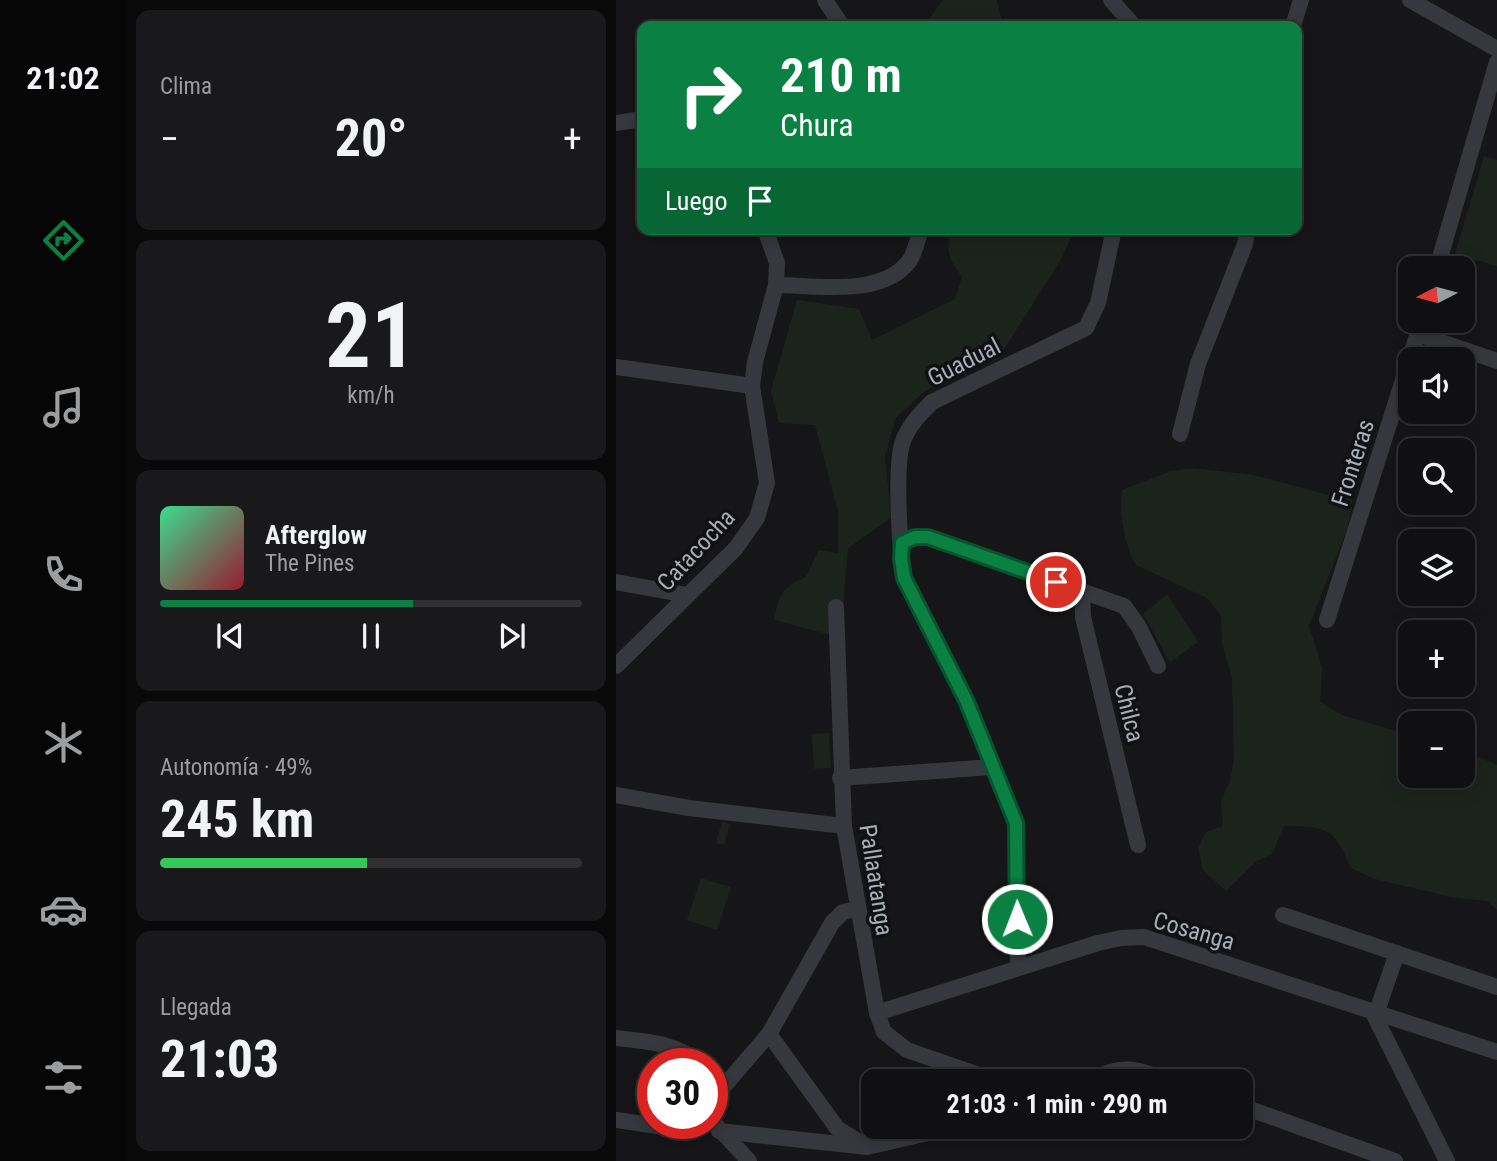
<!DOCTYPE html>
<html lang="es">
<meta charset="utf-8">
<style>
:root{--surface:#101012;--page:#19191b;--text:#f1f3f6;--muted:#9c9d9f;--line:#303032;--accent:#0b8043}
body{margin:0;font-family:"Roboto Condensed",sans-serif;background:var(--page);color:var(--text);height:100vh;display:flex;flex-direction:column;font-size:26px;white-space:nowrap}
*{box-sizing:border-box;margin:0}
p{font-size:23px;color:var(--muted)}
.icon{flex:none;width:38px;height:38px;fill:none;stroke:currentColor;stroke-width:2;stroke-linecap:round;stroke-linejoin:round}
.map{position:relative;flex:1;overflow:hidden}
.panel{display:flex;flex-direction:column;gap:10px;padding:10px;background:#09090a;width:490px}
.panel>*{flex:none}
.guide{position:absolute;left:21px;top:21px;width:665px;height:214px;border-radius:14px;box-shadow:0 4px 18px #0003,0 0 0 2px var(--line);background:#0b8043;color:#fff;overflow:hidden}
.needle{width:46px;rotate:264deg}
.tools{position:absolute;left:782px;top:256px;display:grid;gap:14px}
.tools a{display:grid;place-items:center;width:77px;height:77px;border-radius:14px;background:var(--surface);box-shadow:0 4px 18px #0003,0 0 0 2px var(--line);font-size:35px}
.speed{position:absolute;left:21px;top:1048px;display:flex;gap:14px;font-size:35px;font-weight:700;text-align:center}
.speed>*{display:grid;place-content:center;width:91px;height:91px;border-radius:50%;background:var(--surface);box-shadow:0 4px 18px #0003,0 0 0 2px var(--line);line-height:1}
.speed .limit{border:10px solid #d22;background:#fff;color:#111}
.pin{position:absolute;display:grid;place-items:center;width:60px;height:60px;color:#fff;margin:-30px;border:4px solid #fff;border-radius:50%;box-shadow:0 2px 7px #0007}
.me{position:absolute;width:77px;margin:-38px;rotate:359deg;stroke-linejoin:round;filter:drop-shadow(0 0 5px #0008)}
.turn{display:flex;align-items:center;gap:24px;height:147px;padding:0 28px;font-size:32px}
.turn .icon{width:91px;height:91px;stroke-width:2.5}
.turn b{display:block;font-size:49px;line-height:60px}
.then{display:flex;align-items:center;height:66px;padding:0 28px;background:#0003;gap:14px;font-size:26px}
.big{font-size:52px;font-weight:700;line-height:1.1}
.panel .card{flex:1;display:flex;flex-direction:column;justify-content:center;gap:10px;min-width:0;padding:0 24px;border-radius:14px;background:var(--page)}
.panel .dial{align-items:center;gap:0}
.dial b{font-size:91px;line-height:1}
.song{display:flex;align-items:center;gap:21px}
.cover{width:84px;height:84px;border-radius:10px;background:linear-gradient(135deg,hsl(150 70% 55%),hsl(350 70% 35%))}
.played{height:7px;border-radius:4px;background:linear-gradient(90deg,var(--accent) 60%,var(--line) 60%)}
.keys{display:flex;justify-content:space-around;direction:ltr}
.heat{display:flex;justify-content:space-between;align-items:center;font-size:38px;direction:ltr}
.charge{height:10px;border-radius:5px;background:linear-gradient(90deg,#34c759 49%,var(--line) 0)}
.trip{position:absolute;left:245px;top:1069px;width:392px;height:70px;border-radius:14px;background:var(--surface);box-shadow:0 4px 18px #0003,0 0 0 2px var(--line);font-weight:700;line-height:70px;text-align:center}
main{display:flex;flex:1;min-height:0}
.tab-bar{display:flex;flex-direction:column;width:126px;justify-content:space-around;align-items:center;background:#060607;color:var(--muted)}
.tab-bar .icon{width:49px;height:49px}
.tab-bar .current{color:var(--accent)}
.tab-bar b{font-size:32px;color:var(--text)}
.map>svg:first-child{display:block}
.green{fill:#1c231d}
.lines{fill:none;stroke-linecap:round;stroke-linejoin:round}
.minor{stroke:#37383d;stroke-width:16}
.route-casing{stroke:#07532c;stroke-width:18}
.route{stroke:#0b8043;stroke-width:12}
.labels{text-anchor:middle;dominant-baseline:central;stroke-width:7;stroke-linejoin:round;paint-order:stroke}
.street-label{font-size:24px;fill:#a8adb8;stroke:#111113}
</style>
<main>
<nav class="tab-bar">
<b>21:02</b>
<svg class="icon current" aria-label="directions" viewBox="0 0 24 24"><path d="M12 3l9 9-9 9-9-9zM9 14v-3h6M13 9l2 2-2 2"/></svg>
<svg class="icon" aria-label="music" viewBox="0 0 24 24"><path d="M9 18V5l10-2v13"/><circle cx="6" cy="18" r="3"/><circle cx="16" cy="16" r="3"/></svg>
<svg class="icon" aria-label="phone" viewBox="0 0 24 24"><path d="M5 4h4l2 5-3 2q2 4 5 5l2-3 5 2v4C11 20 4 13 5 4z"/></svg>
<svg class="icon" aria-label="climate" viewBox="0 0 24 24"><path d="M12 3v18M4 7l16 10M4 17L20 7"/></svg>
<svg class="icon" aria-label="car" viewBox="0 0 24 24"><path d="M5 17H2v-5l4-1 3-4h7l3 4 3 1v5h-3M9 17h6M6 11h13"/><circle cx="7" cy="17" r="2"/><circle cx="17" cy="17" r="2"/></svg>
<svg class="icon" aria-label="filters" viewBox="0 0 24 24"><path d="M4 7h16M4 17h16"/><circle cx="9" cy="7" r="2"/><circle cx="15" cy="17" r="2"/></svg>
</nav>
<section class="panel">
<div class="card"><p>Clima</p>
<div class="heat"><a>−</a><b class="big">20°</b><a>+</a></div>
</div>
<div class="card dial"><b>21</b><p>km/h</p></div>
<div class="card">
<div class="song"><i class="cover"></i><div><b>Afterglow</b><p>The Pines</p></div></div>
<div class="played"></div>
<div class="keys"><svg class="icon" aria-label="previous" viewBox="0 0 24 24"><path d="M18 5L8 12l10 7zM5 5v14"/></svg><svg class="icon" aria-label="pause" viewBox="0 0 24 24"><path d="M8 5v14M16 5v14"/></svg><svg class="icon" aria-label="next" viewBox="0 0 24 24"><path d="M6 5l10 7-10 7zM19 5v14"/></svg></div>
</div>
<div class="card"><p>Autonomía · 49%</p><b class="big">245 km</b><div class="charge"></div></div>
<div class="card"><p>Llegada</p><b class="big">21:03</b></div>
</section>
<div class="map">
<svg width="881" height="1161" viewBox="0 0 881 1161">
<rect width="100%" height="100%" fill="#161618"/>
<g class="green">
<path d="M 327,0 L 381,0 L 387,26 L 308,26 Z"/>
<path d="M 868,156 L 881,160 L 881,266 L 839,254 Z"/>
<path d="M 335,229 L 459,229 L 444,261 L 381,360 L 345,368 L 304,395 L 279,419 L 269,457 L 275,518 L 232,548 L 227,606 L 219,636 L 158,620 C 162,596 167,586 190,577 L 203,550 L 222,553 L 222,511 L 199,425 L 163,423 L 155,391 L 181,300 L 243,309 L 256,340 L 339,299 L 346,277 C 333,260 329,250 335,229 Z"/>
<path d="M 576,468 L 638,475 L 709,494 L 737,498 L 732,527 L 693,626 L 706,668 L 704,702 L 726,715 L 794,735 L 794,775 L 847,775 L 847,750 L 881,765 L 881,910 L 871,901 L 835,897 L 759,879 L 735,868 C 718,826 710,827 668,826 L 656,854 L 639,862 L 610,891 L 587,870 L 582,847 L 590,832 L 607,826 L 605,800 L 614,782 L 618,757 L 616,679 L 606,643 L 605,616 L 591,598 L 520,565 C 509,547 502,511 506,490 L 555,471 Z"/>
<path d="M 551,594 L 582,642 L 554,662 L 527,614 Z"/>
<path d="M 213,733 L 215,768 L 198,769 L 196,734 Z"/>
<path d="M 106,821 L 114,824 L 108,845 L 100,843 Z"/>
<path d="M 85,878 L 115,887 L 101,930 L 71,920 Z"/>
</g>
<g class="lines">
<g class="minor">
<path d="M 209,0 L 226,26"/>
<path d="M 495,0 L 518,26"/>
<path d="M 794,0 L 881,49"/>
<path d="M 677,26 L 685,0"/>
<path d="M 0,123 L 26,119"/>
<path d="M 821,268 L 881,62"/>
<path d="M 160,285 C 200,285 267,298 294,260 C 299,252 302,238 305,229"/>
<path d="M 802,334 L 881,361"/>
<path d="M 0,367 L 136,386"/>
<path d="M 564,434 L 582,364 L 629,244 L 631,229"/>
<path d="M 286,543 L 299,537 L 312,537 L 508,606 L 523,627 L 542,666"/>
<path d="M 0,582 L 71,595"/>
<path d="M 466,591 L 467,617 L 522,845"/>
<path d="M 220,607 L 228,826 L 261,1013 L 268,1032 L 291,1050 L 383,1082"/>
<path d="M 711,620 L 806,320"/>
<path d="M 0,666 L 120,548 L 141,518 L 151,483 L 136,386 L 139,362 L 160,285 L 161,263 L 149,229"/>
<path d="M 224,778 L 376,767"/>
<path d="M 0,795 L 73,808 L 228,826"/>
<path d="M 667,915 L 881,987"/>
<path d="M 781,953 L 759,1017 L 831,1161"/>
<path d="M 402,967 L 400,823 L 350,700 L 288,578 C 284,551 278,465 287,441 C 293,425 305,413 316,402 L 470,328 L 482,303 L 498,229"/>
<path d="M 261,1013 L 482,943 L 505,938 L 528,937 L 881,1052"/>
<path d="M 153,1034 L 221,1128 L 248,1145"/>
<path d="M 0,1038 C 28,1041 62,1043 84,1064"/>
<path d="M 470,1082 C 508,1063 518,1068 556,1082"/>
<path d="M 96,1100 L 153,1034 L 216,923 L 227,912 L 241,909"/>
<path d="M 625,1106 L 779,1161"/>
<path d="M 0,1120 L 48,1127 L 64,1124"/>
<path d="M 96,1121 L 133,1161"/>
<path d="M 103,1131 L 251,1147 L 338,1127"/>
</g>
</g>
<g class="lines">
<g class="route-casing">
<path id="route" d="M 401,919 L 400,823 L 350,700 L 288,578 L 285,558 L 286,543 L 299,537 L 312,537 L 440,582"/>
</g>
<use href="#route" class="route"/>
</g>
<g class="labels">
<g class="street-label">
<text transform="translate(348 362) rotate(-27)">Guadual</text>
<text transform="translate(737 463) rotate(-72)">Fronteras</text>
<text transform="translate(80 550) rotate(-47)">Catacocha</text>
<text transform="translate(513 713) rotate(76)">Chilca</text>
<text transform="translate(260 880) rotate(81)">Pallaatanga</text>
<text transform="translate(578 931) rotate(16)">Cosanga</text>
</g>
</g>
</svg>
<div class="tools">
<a><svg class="needle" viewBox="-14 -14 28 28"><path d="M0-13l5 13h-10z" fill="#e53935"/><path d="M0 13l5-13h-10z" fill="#9c9d9f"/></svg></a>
<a><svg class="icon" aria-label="sound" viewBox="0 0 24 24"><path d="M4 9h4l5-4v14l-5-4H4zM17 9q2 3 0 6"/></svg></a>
<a><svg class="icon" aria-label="search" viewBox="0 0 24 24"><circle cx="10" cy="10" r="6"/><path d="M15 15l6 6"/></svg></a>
<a><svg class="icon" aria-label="layers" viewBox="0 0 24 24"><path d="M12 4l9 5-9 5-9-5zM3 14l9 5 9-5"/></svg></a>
<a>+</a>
<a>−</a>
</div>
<div class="speed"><div class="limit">30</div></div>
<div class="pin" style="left:440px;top:582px;background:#d93025"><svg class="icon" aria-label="arrive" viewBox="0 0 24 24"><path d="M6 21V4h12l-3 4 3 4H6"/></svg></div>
<svg class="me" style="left:401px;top:919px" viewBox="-20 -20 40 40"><circle r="17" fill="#0b8043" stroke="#fff" stroke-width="3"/><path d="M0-11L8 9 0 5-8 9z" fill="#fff"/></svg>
<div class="trip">21:03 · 1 min · 290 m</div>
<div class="guide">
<div class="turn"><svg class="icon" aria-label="right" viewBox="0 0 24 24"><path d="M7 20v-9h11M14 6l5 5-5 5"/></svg><div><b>210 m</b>Chura</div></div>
<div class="then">Luego<svg class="icon" aria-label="arrive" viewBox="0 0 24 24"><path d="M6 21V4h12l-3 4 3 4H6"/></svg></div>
</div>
</div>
</main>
